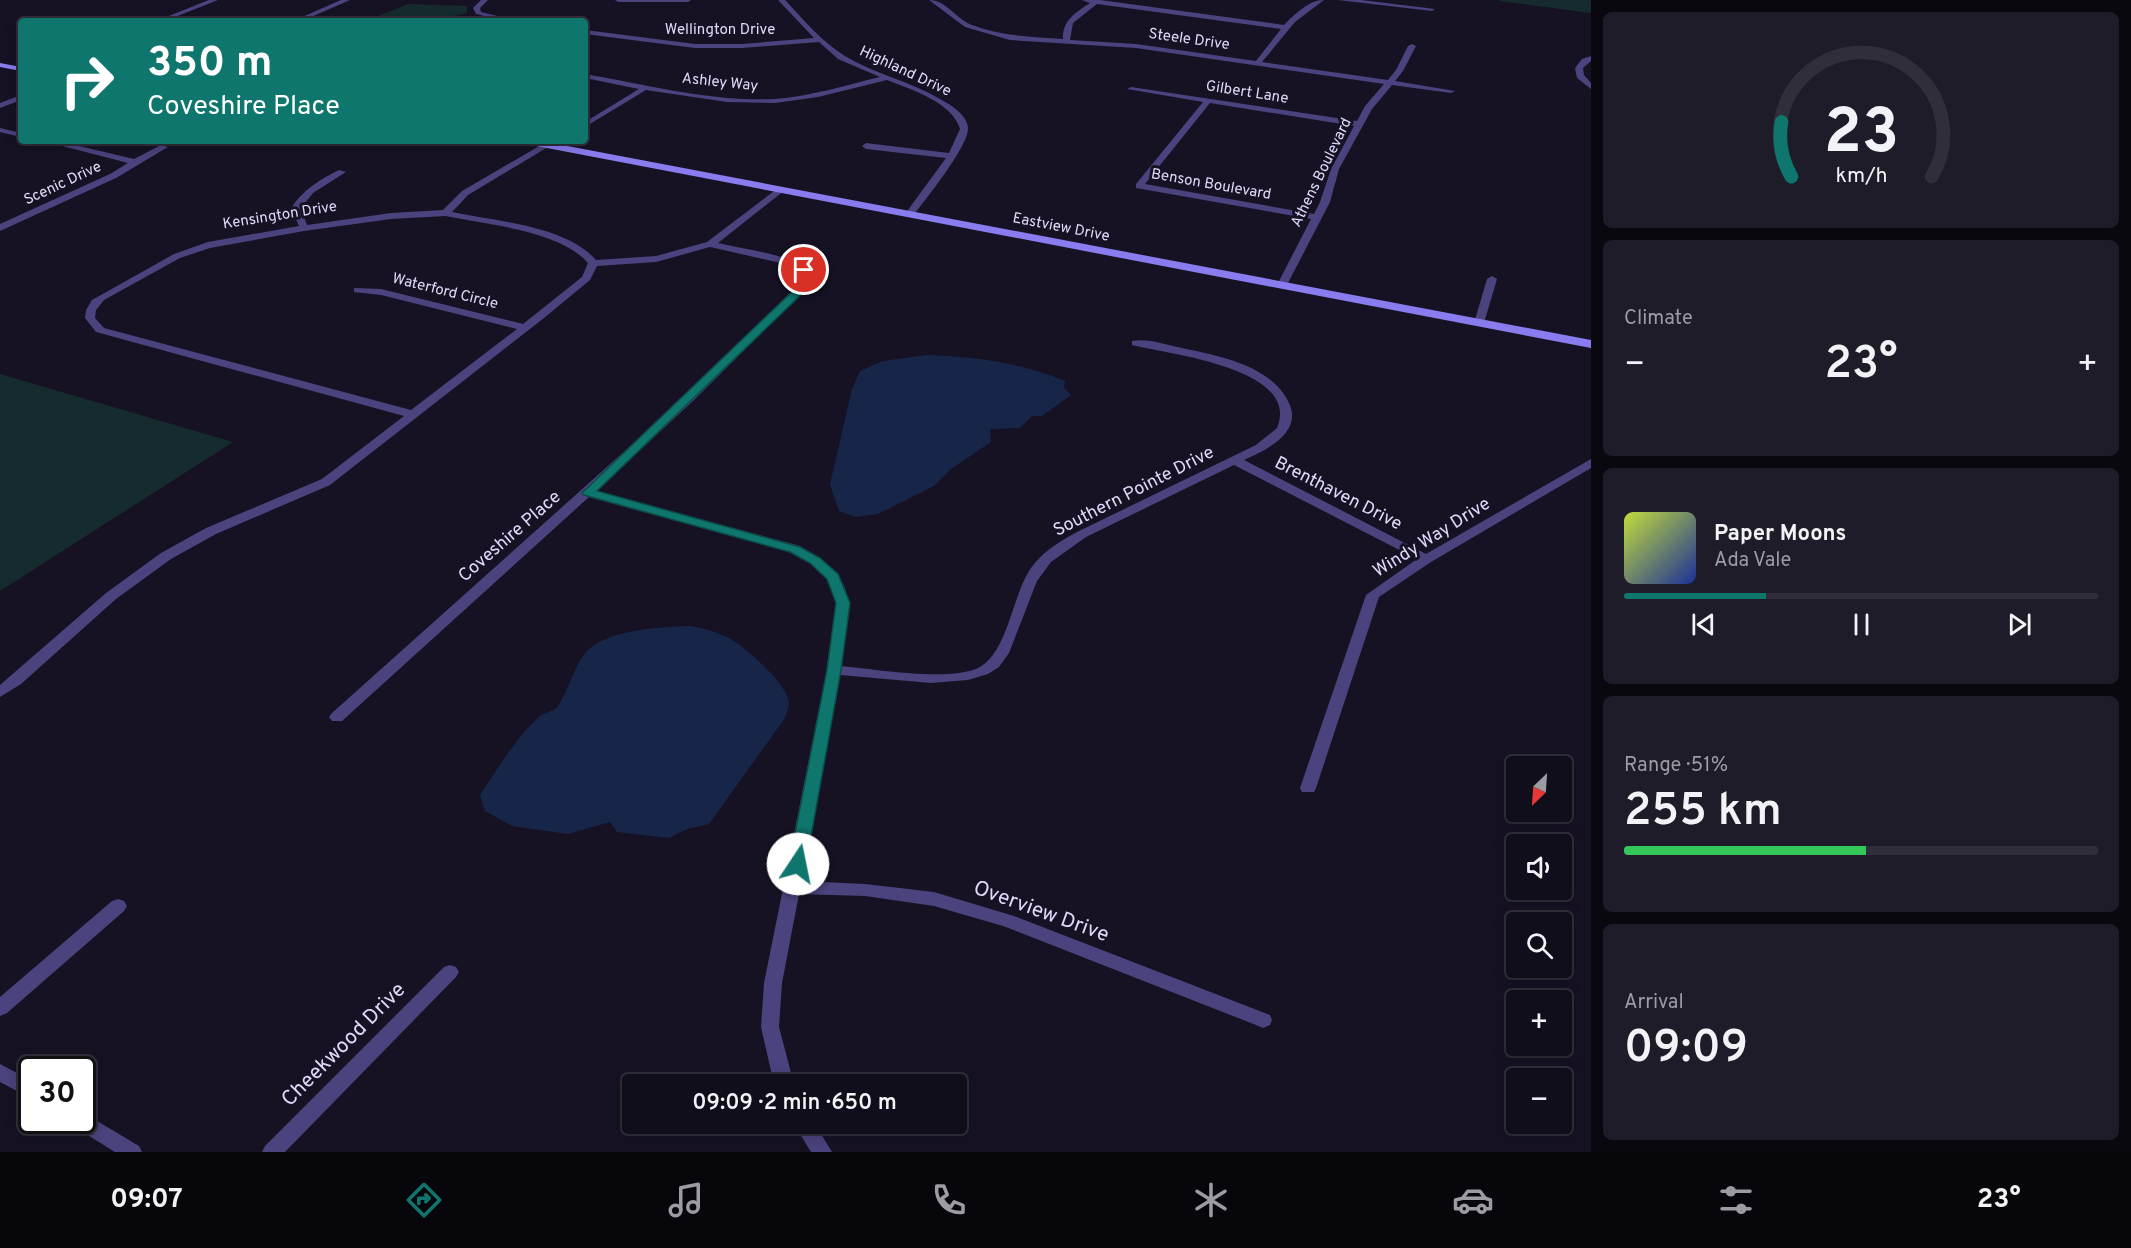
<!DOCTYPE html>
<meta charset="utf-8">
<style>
:root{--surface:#100e1b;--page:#1e1c28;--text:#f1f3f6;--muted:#9c9ca3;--line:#302e3a;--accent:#0f766e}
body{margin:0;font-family:Overpass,sans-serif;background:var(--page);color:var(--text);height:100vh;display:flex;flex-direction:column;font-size:22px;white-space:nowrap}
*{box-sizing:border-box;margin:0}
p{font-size:20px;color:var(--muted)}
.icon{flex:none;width:33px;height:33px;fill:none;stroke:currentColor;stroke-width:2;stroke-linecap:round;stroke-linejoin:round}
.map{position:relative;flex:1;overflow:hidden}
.sheet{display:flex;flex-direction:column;gap:12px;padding:12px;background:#09080f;width:540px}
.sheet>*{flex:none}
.top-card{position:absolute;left:18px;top:18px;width:570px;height:126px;border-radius:6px;box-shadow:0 3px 15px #0003,0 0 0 2px var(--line);background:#0f766e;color:#fff;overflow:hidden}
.needle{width:39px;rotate:205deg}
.tools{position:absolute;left:1506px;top:756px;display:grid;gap:12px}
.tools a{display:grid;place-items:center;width:66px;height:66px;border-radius:6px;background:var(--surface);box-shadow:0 3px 15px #0003,0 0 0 2px var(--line);font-size:30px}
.speed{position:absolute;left:18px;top:1056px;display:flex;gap:12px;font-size:30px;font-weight:700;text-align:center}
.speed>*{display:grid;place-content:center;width:78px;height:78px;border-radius:50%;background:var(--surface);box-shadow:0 3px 15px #0003,0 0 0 2px var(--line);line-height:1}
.speed .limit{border:3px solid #111;border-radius:9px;background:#fff;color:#111}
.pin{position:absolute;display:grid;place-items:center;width:51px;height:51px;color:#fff;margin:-26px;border:3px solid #fff;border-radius:50%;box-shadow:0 2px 6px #0007}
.me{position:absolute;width:66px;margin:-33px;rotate:11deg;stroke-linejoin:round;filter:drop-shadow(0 0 4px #0008)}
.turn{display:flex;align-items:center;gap:21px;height:126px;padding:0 30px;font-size:27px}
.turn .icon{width:78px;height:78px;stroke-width:2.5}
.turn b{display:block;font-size:42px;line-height:51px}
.big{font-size:45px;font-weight:600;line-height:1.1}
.sheet .tile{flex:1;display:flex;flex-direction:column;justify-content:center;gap:9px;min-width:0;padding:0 21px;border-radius:9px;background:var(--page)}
.sheet .dial{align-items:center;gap:0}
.dial svg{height:156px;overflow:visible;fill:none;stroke:var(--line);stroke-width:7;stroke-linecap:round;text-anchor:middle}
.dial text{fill:var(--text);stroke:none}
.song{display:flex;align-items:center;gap:18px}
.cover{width:72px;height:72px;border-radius:9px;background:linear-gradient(135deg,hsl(70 70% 55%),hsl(230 70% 35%))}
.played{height:6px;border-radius:3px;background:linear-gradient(90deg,var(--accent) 30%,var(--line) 30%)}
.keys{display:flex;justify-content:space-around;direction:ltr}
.heat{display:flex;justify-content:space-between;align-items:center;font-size:33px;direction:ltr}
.charge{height:9px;border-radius:4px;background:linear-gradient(90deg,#34c759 51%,var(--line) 0)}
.trip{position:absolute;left:622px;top:1074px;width:345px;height:60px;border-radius:6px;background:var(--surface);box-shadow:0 3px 15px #0003,0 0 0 2px var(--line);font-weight:600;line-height:60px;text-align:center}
.tab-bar{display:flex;height:96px;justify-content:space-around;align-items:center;background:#06060b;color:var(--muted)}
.tab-bar .icon{width:42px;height:42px}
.tab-bar .selected{color:var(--accent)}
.tab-bar b{font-size:27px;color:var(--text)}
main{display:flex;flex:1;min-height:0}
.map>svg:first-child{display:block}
.green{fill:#162b2d}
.water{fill:#172548}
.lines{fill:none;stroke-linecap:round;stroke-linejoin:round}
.street{fill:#4a437d;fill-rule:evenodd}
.secondary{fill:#897cee;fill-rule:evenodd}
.route{fill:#0f766e;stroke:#0a4d48;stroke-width:1.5}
.labels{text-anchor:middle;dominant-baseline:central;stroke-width:6;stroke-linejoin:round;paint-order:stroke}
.far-street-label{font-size:15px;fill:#e0d9fa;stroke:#161224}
.street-label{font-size:18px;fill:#e0d9fa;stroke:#161224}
.near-street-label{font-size:21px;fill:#e0d9fa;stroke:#161224}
</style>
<main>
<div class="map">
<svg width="1591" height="1152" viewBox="0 0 1591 1152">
<rect width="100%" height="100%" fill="#161224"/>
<g class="green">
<path d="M 1500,0 L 1591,0 L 1591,13 L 1499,1 Z"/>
<path d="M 408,4 L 467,6 L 467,13 L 434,21 L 366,21 Z"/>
<path d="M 0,374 L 233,442 L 0,591 Z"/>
</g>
<g class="water">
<path d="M 927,355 C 976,357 1019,362 1065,381 L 1064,388 L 1071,395 L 1042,416 L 1032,416 L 1020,428 L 990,429 L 991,442 L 951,469 L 934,486 L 878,514 L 856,517 L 839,511 L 830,484 L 852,389 L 860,371 L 883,361 Z"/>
<path d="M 691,626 C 705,629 718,632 731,639 C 746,648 790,686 789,704 C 789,708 786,713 785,718 L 709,824 L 687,829 L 669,838 L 617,832 L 610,822 L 568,834 L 512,826 L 485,811 L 480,795 C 496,771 517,736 539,717 C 544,712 554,712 558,706 C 568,690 573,671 583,656 C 601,629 662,627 691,626 Z"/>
</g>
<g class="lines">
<g class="street">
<path d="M 209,0 L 218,0 L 165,21 L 156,21 Z"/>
<path d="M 341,0 L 350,0 L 302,21 L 293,21 Z"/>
<path d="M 481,0 L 488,0 L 480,8 L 481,12 L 518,21 L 505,21 L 476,14 L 473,8 Z"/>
<path d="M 615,0 L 691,0 L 688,2 L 618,2 Z"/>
<path d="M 778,0 L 785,0 C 803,19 822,42 845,56 C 874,74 910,81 940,99 C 951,105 966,114 968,127 C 970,145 925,200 913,216 L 905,214 L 946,158 L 866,149 L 862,146 L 866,143 L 949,153 L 960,129 C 952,102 912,90 887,80 L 818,97 L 775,103 L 727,102 L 646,90 L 585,127 L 585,122 L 639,89 L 585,78 L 585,74 C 648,85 711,102 776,99 C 812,96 846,85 880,77 L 838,59 L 819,42 L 742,48 L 695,48 L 585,34 L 585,30 L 695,44 L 742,44 L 814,38 Z"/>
<path d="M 929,0 C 946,0 956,19 972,25 C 1001,36 1032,37 1063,39 C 1062,21 1076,12 1090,3 L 1082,0 L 1100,0 L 1284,25 C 1295,14 1309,0 1324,0 L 1295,22 L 1262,62 L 1388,80 L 1396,70 L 1408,46 L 1412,44 L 1416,46 L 1403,71 L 1395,81 L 1455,91 L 1451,93 L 1392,85 L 1372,109 L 1339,169 L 1330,202 L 1287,285 L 1282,288 L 1277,285 L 1311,219 L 1136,188 L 1136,184 L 1203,102 L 1127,89 L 1131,87 L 1357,121 L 1365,106 L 1384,84 L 1136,48 L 1010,40 L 965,27 ZM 1097,4 L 1281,29 L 1256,61 L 1136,44 L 1070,40 L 1073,23 ZM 1210,103 L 1354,126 L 1331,169 L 1320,202 L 1314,214 L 1145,184 Z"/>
<path d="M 1338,0 L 1361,0 L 1435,9 L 1432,11 Z"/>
<path d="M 1591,56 L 1591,61 L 1583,68 L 1584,75 L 1591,83 L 1591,89 L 1577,78 L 1575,68 L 1582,59 Z"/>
<path d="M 21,95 L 21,100 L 0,108 L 0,103 Z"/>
<path d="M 0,128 L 21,133 L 21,137 L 0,132 Z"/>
<path d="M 43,141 L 58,141 L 134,159 L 161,145 L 168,147 L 116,178 L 0,231 L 0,224 L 110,174 L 128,163 Z"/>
<path d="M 548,141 L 558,141 L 468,195 L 452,212 C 495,221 567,226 596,260 L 656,256 L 707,242 L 778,188 L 785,190 L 718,243 C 734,247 800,257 808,269 C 812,275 810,281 808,287 L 694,400 L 596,491 L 800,546 C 862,580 850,605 841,666 C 875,669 947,682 978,668 C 1008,653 1012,595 1031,568 C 1042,552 1060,541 1077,532 L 1256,445 L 1277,428 C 1302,368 1167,354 1132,345 L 1132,341 C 1147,338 1167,345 1182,348 C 1219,356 1271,365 1289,403 C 1303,433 1266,450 1244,460 L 1426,554 L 1591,459 L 1591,468 L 1431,562 L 1379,597 L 1316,788 L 1314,792 L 1302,792 L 1300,788 L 1366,595 L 1417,559 L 1234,465 L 1086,537 L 1051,562 L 1037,581 L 1009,653 L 999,667 L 988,674 L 968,680 L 931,683 L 840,675 L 801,881 L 865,884 L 934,892 L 1014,916 L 1270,1015 L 1272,1020 L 1270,1025 L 1263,1028 L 1256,1025 L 1003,926 L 934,906 L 865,896 L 799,894 L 782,983 L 779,1027 L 794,1084 L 774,1084 L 761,1027 L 764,983 L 825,680 L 836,603 L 827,579 L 810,563 L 790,552 L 589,497 L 342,721 L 332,721 L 329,717 L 332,713 L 627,449 L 798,286 L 801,277 L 799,271 L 790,265 L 710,247 L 656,262 L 597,266 L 590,280 L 544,318 L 330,485 L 216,534 L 171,559 L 116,599 L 21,684 L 0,697 L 0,685 L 106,593 L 161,553 L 206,528 L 322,479 L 404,416 L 96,332 L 85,318 L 86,310 L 92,300 L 174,254 L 208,242 L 299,226 L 291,208 C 304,189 319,180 339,170 L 346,172 L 313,193 L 301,208 L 307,225 L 391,213 L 443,210 L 462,191 ZM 446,216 C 488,225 559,230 588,263 L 582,277 L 523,324 L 381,289 L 354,288 L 354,292 L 381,295 L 517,329 L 411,410 L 104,328 L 95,318 L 96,310 L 104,300 L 180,258 L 210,248 L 304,231 L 391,219 Z"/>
<path d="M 1492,276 L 1497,279 L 1484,323 L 1483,325 L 1475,325 L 1474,323 L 1487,279 Z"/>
<path d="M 118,899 L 124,901 L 127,906 L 124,911 L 7,1013 L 0,1016 L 0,997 L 112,901 Z"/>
<path d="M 450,965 L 456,967 L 459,972 L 456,977 L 285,1152 L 262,1152 L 265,1146 L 444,967 Z"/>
<path d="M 0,1064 L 32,1081 L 32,1099 L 0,1082 Z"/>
<path d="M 82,1112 L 139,1146 L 142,1152 L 115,1152 L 73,1126 L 70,1120 L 82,1120 Z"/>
<path d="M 794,1124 L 815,1124 L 832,1152 L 811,1152 Z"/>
</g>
<g class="secondary">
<path d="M 0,63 L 21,67 L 21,71 L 0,67 Z"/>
<path d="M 521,141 L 541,141 L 1591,340 L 1591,348 L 526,144 Z"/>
</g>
</g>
<path class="route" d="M 800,268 L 809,270 L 811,277 L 807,289 L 597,491 L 800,547 L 820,558 L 838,574 L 850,603 L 841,670 L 806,864 L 804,869 L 798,870 L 792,869 L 789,864 L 827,670 L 836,603 L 827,579 L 810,563 L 790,552 L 584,495 L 582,493 L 798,286 Z"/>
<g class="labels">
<g class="far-street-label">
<text x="720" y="30">Wellington Drive</text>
<text transform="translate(1189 40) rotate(8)">Steele Drive</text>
<text transform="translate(905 72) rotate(25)">Highland Drive</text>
<text transform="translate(720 83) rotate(6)">Ashley Way</text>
<text transform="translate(1247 93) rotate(9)">Gilbert Lane</text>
<text transform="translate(1322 173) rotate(-64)">Athens Boulevard</text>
<text transform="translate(63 184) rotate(-25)">Scenic Drive</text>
<text transform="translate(1211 185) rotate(10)">Benson Boulevard</text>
<text transform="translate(280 216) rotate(-9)">Kensington Drive</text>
<text transform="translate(1061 228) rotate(11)">Eastview Drive</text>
<text transform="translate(445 292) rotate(14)">Waterford Circle</text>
</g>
<g class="street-label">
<text transform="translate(1134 492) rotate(-27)">Southern Pointe Drive</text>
<text transform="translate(1338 494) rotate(27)">Brenthaven Drive</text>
<text transform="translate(510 537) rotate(-41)">Coveshire Place</text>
<text transform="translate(1432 538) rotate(-32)">Windy Way Drive</text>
</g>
<g class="near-street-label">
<text transform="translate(1041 912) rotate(20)">Overview Drive</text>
<text transform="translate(344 1045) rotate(-45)">Cheekwood Drive</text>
</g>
</g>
</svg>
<div class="tools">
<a><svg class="needle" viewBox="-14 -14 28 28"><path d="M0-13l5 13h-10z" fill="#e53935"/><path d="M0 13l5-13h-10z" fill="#9c9ca3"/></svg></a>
<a><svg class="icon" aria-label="sound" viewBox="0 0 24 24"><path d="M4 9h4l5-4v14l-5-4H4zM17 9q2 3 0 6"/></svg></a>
<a><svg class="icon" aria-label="search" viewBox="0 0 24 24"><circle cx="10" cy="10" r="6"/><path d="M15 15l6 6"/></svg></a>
<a>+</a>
<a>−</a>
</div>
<div class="speed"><div class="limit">30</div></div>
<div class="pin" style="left:804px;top:270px;background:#d93025"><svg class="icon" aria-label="arrive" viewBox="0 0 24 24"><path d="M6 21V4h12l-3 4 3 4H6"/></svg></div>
<svg class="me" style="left:798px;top:864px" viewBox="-20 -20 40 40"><circle r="19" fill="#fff"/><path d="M0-13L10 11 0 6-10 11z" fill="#0f766e"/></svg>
<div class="trip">09:09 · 2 min · 650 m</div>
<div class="top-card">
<div class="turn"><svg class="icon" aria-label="right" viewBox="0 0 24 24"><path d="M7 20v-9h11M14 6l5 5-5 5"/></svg><div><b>350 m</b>Coveshire Place</div></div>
</div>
</div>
<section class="sheet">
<div class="tile dial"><svg viewBox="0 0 100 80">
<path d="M14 69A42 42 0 1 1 86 69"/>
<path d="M14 69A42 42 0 0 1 9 41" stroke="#0f766e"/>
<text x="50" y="56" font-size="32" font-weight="700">23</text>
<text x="50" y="72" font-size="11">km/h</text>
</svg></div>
<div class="tile"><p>Climate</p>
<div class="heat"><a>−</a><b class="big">23°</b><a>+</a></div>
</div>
<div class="tile">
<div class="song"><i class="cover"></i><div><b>Paper Moons</b><p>Ada Vale</p></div></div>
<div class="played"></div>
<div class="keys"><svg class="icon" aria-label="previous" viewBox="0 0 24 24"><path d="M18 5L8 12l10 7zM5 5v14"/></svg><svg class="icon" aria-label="pause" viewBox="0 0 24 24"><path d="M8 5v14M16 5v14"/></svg><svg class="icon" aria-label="next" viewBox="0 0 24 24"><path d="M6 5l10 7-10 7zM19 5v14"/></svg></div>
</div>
<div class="tile"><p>Range · 51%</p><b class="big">255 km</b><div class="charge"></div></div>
<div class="tile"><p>Arrival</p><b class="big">09:09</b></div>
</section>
</main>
<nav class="tab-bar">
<b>09:07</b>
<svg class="icon selected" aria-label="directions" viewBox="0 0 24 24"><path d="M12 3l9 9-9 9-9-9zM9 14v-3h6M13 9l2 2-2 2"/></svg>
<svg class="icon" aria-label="music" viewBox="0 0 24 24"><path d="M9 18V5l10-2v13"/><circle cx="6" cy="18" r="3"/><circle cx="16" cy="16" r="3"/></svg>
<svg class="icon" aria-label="phone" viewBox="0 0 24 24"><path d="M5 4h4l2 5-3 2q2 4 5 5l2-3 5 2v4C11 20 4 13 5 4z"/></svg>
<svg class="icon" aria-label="climate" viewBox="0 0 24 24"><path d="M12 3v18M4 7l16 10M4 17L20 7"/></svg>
<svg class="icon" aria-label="car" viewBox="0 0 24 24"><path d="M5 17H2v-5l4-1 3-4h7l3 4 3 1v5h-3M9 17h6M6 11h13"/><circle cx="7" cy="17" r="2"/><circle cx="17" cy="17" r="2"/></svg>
<svg class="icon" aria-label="filters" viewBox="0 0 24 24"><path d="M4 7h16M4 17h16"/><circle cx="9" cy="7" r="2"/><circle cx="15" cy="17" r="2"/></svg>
<b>23°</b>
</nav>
